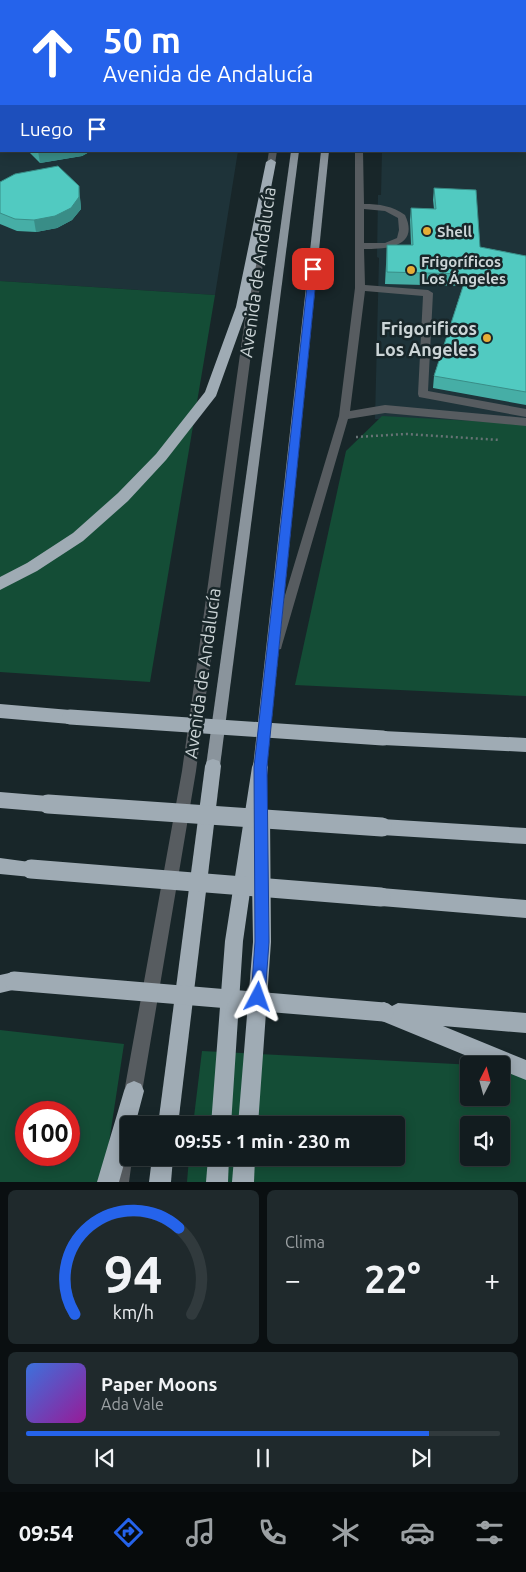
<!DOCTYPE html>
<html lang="es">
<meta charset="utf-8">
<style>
:root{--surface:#121c1f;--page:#1f292c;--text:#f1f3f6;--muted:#9ca1a4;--line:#313a3d;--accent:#2563eb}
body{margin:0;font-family:Ubuntu,sans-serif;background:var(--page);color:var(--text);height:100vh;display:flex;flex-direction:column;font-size:19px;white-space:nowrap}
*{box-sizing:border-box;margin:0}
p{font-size:16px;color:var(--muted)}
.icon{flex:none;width:28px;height:28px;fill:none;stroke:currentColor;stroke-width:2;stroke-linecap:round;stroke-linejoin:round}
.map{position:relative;height:1182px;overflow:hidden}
.panel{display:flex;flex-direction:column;gap:8px;padding:8px;background:#0a0f11;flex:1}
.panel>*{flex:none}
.banner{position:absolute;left:0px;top:0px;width:526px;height:152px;box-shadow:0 2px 12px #0003,0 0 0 1px var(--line);background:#2563eb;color:#fff;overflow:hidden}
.needle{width:32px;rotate:6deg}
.controls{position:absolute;left:460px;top:1056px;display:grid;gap:10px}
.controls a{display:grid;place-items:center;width:50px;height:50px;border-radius:5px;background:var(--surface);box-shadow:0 2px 12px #0003,0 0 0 1px var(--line);font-size:25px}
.speed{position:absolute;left:15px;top:1101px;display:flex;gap:10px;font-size:25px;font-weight:700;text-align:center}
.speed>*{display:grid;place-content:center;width:65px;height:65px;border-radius:50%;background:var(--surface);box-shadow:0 2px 12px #0003,0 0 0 1px var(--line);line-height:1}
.speed .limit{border:8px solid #d22;background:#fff;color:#111}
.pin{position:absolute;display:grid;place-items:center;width:42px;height:42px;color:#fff;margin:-21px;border-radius:10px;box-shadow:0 2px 8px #0006}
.me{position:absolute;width:55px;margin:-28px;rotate:4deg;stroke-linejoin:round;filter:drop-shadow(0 0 4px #0008)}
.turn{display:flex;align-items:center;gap:18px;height:105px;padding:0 20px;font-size:22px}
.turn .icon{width:65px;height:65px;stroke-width:2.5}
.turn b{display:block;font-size:35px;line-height:42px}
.then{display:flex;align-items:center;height:48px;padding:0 20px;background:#0003;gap:10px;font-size:19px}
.big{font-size:38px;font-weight:700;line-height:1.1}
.panel .card{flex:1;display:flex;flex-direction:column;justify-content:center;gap:8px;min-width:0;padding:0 18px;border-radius:8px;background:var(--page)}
.panel .dial{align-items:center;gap:0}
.dial svg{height:130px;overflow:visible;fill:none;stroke:var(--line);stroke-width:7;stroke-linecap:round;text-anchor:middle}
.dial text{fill:var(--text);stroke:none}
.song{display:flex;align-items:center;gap:15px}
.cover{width:60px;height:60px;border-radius:8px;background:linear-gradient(135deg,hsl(220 70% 55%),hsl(300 70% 35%))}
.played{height:5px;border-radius:2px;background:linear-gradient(90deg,var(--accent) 85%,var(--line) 85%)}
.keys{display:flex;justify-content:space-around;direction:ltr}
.heat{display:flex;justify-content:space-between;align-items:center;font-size:28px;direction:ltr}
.panel .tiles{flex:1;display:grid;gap:8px;grid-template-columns:1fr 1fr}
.card:last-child{grid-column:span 2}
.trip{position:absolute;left:120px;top:1116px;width:285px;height:50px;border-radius:5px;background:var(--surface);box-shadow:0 2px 12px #0003,0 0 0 1px var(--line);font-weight:700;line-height:50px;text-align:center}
.tabs{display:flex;height:80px;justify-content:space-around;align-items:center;background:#070b0c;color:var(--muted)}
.tabs .icon{width:35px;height:35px}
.tabs .on{color:var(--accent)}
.tabs b{font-size:22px;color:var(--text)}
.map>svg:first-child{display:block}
.built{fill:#1e3339}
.green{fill:#144d36;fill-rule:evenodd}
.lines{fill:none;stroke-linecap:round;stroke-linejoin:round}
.path{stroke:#677375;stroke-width:2.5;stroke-dasharray:2 3;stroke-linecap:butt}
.minor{fill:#575c60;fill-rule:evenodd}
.major{fill:#8a949c;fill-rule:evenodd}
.highway{fill:#9fabb4;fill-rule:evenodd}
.highway-bridge-far1{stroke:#9fabb4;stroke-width:15}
.highway-bridge{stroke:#9fabb4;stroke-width:19}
.wall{fill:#46aea6}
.shaded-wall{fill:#398d87}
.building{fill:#51cac1;stroke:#398d87}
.route{fill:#2563eb;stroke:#184099}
.poi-dot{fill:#e5ad36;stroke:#182629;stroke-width:2}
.labels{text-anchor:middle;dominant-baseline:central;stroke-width:5;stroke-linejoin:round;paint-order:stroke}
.far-poi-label{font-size:15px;font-weight:bold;fill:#cbd4d6;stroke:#182629;text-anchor:start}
.street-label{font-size:18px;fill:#cbd4d6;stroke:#182629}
.poi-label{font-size:18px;font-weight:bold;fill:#cbd4d6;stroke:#182629;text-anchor:end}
</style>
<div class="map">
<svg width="526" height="1182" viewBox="0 0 526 1182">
<rect width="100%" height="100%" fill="#182629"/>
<g class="built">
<path d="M 0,0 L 262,0 L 1,1 L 1,151 L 238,151 L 215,295 L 0,281 Z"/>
<path d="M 386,0 L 526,0 L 526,430 L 375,419 L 379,258 L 377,257 L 378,195 L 381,195 L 382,151 L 525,151 L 525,1 Z"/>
</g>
<g class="green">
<path d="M 0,281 L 215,295 L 150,682 L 0,672 Z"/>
<path d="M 382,416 L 526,424 L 526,696 L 295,685 L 346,451 Z"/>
<path d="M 0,1030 L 124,1044 L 103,1182 L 0,1182 ZM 26,1112 L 69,1112 L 69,1155 L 26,1155 Z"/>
<path d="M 202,1051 L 475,1065 L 469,1065 L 469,1098 L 501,1098 L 501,1066 L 526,1068 L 526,1182 L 187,1182 L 189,1158 L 396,1158 L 396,1125 L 193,1125 ZM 469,1125 L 501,1125 L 501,1158 L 469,1158 Z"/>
</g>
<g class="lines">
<path class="path" d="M 356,437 L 406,434 L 500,440"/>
<g class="minor">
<path d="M 293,0 L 301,0 L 301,1 L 294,1 Z"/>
<path d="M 348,0 L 356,0 L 356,1 L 349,1 Z"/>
<path d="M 269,151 L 277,151 L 273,176 L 269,179 L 265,176 Z"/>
<path d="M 355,151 L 363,151 L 364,204 C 379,204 393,206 405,215 C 420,247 386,249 364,249 L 365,285 L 428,290 L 433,293 L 428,391 L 526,409 L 526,417 L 419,397 L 418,394 L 423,296 L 365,291 L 350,411 L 385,405 L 526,418 L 526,426 L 385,413 L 348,419 L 282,645 L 281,649 L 276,650 L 271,649 L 270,645 L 339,416 L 355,288 ZM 364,209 L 385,211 L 398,218 L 399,230 L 397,238 L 385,243 L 364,243 Z"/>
<path d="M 263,222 L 268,225 L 196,771 L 141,1098 L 138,1104 L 132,1107 L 126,1104 L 123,1098 L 182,771 L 258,225 Z"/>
<path d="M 123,1151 L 129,1154 L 129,1158 L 132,1160 L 129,1182 L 111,1182 L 117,1154 Z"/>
</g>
<g class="major">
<path d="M 309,0 L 317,0 L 317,1 L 310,1 Z"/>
<path d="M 291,151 L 299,151 L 220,766 L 218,770 L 213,772 L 208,770 L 206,766 Z"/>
<path d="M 321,151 L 329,151 L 267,767 L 265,771 L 260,773 L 255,771 L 253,767 Z"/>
</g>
<g class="highway">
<path d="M 271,159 L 276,162 L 248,307 L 216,396 L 166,460 L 128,501 L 83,541 L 37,571 L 0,590 L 0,577 L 27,563 L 73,533 L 118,493 L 156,454 L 205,392 L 236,307 L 266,162 Z"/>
<path d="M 0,704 L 70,710 L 76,712 L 78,717 L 76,722 L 70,724 L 0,718 Z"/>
<path d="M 383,731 L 526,738 L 526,752 L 383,745 L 377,743 L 375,738 L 377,733 Z"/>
<path d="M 213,759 L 219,761 L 221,766 L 178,1125 L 158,1125 L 205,766 L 207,761 Z"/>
<path d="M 260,760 L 266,762 L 268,767 L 263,808 L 267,810 L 270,815 L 271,942 L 258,1125 L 238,1125 L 253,942 L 252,878 L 243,941 L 231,1125 L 211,1125 L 225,941 L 252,767 L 254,762 Z"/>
<path d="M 0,792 L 48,796 L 54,799 L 57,804 L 54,809 L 48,812 L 0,808 Z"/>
<path d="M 382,819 L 526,828 L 526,844 L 382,835 L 376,833 L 373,827 L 376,821 Z"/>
<path d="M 0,858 L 37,863 L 40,869 L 37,875 L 31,877 L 0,874 Z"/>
<path d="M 381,888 L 526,900 L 526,918 L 381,906 L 375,903 L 372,897 L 375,891 Z"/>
<path d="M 14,972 L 21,974 L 24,981 L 21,988 L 0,993 L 0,975 Z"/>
<path d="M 384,1002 L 392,1006 L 398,1003 L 526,1013 L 526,1033 L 443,1026 L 526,1060 L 526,1080 L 501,1070 L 501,1065 L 489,1065 L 377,1019 L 374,1012 L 377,1005 Z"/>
<path d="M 134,1081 L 141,1084 L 144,1091 L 135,1125 L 129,1125 L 129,1146 L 119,1182 L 97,1182 L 124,1091 L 127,1084 Z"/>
<path d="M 152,1158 L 173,1158 L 171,1182 L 149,1182 Z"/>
<path d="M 208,1158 L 229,1158 L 228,1182 L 206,1182 Z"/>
<path d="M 234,1158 L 255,1158 L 254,1182 L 232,1182 Z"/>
</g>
<path class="highway-bridge-far1" d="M 70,717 L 383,738"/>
<g class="highway-bridge">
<path d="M 48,804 L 382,827"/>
<path d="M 31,869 L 381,897"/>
<path d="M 14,981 L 384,1012"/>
</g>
</g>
<g class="wall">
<path d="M 28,151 L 91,151 L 82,156 L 40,163 Z"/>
<path d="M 0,182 L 80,198 L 81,209 L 72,220 L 57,228 L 36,232 L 17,231 L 0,224 Z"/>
<path d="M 434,188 L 480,247 L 526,256 L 526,405 L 433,388 L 434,376 L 463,286 L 385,284 L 387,245 L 411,245 L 410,220 L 411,208 L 434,209 L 433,200 Z"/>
</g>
<g class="shaded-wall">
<path d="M 43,0 L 69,0 L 66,1 L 40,1 Z"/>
<rect x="0" y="50" width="1" height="11"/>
<path d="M 38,151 L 91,151 L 82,156 L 40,163 Z"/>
<path d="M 79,186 L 81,209 L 72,220 L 57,228 L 36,232 L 34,220 Z"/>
</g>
<g class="building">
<path d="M 0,0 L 43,0 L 40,1 L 1,1 L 1,50 L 0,50 Z"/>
<path d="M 73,0 L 135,0 L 138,1 L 73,1 Z"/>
<path d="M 58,166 L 79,186 L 79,197 L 71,208 L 55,216 L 34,220 L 15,219 L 0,213 L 0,182 L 15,174 Z"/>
<path d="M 434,188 L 476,190 L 480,247 L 526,256 L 526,392 L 434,376 L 467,274 L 387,272 L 387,245 L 413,245 L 411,208 L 436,209 Z"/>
</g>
<path class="route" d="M 313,266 L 317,269 L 267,767 L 269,942 L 265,997 L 263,1002 L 258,1004 L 253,1002 L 251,997 L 255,942 L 254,767 L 309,269 Z"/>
<g class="poi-dot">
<circle cx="427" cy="231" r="5"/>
<circle cx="411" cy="270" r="5"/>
<circle cx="487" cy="338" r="5"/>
</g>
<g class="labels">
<g class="far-poi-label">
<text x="437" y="231">Shell</text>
<text x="421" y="261">Frigoríficos<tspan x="421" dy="17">Los Ángeles</tspan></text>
</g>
<g class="street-label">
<text transform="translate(257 272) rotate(-82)">Avenida de Andalucía</text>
<text transform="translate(202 673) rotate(-82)">Avenida de Andalucía</text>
</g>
<g class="poi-label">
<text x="477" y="328">Frigorificos<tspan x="477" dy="21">Los Angeles</tspan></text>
</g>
</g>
</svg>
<div class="controls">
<a><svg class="needle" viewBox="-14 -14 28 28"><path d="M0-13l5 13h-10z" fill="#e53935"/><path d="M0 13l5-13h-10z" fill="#9ca1a4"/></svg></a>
<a><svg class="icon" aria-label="sound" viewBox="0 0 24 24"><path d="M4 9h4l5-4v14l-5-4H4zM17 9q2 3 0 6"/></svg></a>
</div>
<div class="speed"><div class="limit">100</div></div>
<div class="pin" style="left:313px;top:269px;background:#d93025"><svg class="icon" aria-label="arrive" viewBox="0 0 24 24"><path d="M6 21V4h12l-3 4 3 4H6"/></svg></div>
<svg class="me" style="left:258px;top:997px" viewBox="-20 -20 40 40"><path d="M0-17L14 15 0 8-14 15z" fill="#2563eb" stroke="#fff" stroke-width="4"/></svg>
<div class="trip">09:55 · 1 min · 230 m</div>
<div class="banner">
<div class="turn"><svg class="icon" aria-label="ahead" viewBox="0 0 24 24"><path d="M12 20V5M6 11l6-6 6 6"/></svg><div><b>50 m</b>Avenida de Andalucía</div></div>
<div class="then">Luego<svg class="icon" aria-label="arrive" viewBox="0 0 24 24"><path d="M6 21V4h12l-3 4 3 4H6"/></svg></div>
</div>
</div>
<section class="panel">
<div class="tiles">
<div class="card dial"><svg viewBox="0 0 100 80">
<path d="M14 69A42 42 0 1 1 86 69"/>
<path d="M14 69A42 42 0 0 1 78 16" stroke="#2563eb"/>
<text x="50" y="56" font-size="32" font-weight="700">94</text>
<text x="50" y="72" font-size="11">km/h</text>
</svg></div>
<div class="card"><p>Clima</p>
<div class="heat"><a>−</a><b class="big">22°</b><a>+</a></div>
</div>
<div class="card">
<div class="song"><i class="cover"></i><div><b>Paper Moons</b><p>Ada Vale</p></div></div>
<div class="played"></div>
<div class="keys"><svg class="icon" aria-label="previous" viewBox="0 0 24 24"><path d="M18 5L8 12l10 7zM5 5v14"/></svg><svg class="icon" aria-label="pause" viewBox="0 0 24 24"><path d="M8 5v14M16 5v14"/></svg><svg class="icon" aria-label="next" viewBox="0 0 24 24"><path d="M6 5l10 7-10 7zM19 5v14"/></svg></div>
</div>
</div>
</section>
<nav class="tabs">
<b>09:54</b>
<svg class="icon on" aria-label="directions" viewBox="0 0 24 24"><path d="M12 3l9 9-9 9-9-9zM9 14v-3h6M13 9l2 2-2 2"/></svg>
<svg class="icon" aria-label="music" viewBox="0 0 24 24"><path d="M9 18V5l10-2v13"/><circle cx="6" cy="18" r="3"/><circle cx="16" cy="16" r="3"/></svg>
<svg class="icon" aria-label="phone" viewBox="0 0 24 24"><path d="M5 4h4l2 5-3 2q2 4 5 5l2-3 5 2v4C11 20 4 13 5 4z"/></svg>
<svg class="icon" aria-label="climate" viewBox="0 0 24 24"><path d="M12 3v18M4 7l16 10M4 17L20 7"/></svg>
<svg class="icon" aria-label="car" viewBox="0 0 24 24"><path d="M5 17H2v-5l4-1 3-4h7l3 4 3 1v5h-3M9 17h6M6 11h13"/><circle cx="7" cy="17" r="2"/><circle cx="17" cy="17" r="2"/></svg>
<svg class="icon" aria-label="filters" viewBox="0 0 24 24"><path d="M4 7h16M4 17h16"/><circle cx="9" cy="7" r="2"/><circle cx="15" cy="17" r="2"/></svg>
</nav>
